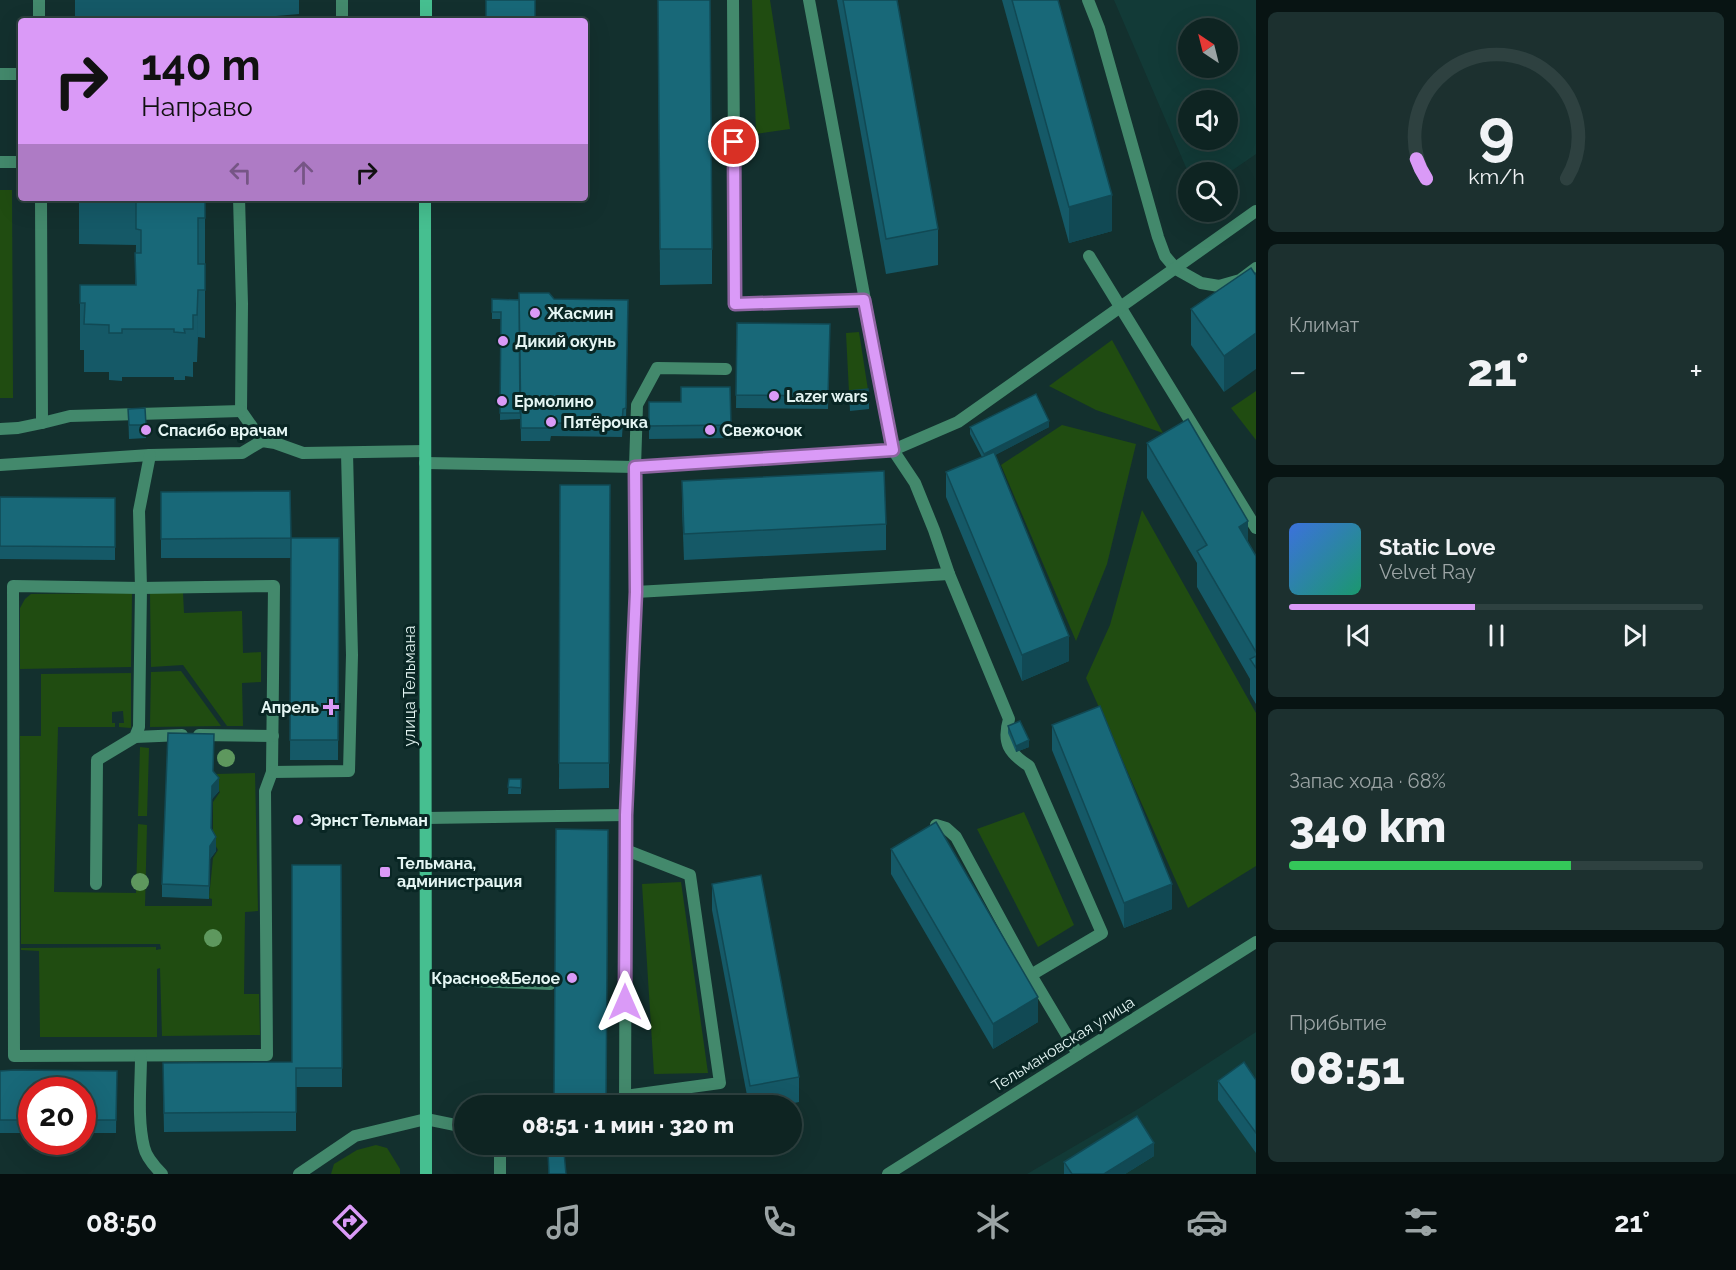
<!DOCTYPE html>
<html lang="ru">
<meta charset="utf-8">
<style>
:root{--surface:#0e2422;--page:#1c302f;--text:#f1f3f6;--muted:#9ba4a5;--line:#2e4140;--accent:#da9af7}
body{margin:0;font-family:Raleway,sans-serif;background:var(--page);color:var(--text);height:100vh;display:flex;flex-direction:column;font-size:22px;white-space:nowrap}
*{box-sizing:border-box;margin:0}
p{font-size:20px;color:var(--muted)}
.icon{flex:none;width:33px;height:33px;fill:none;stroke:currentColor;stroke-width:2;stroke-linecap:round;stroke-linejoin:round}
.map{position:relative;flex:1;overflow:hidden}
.sheet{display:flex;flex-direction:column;gap:12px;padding:12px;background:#081413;width:480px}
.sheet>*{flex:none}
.hud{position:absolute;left:18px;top:18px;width:570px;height:183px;border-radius:6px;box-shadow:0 6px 24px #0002,0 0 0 2px var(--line);background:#da9af7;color:#111;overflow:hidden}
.needle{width:39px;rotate:325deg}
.fabs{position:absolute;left:1178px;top:18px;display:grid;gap:12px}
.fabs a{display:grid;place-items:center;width:60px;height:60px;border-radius:50%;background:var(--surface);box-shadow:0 6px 24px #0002,0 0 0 2px var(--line);font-size:30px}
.speed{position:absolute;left:18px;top:1077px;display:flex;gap:12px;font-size:30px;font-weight:700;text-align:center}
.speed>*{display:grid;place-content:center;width:78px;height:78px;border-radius:50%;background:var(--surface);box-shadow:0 6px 24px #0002,0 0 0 2px var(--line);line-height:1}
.speed .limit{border:9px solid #d22;background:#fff;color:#111}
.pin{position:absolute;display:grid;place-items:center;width:51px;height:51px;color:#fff;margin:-26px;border:3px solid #fff;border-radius:50%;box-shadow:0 2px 6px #0007}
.me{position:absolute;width:66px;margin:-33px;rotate:0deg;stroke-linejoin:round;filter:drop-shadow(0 0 4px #0008)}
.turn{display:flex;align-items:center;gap:21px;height:126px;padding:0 24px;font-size:27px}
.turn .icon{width:78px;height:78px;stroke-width:2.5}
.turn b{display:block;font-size:42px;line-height:51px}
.lanes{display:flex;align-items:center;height:57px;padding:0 24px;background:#0003;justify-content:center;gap:30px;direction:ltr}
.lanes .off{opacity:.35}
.big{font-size:45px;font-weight:800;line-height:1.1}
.sheet .card{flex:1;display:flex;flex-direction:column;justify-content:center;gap:9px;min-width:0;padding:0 21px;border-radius:9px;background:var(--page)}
.sheet .dial{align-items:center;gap:0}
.dial svg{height:156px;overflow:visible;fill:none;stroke:var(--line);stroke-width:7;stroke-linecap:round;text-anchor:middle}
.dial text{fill:var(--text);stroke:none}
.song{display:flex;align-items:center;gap:18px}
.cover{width:72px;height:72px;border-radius:9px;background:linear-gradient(135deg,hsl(220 70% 55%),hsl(160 70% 35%))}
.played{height:6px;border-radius:3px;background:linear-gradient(90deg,var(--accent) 45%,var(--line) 45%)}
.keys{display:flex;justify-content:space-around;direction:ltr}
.heat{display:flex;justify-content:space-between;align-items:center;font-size:33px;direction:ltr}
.charge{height:9px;border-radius:4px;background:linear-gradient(90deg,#34c759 68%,var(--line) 0)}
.trip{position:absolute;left:454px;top:1095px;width:348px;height:60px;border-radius:30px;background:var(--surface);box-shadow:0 6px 24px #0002,0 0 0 2px var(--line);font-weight:800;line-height:60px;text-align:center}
.dock{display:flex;height:96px;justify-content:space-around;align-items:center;background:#060e0e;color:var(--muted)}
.dock .icon{width:42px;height:42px}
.dock .current{color:var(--accent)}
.dock b{font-size:27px;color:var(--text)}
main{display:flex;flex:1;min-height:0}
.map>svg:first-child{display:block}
.built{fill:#123a37;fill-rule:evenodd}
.green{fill:#204c11}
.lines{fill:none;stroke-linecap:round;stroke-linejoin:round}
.service{stroke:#43896c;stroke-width:12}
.minor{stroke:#43896c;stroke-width:12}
.secondary{stroke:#46bf90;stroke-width:12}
.tree{fill:#5e985e}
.wall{fill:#155967}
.shaded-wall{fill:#114954}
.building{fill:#186878;stroke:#114954;stroke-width:1.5}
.route-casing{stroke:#8e64a1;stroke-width:15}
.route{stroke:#da9af7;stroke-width:10}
.poi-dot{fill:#da9af7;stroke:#092624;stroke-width:2}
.labels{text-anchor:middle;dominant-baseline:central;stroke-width:6;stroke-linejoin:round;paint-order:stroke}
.poi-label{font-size:16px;font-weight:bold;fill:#e4f5f3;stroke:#092624;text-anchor:start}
.street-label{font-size:16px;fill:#e4f5f3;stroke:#092624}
</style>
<main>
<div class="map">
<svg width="1256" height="1174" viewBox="0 0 1256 1174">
<rect width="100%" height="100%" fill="#13302e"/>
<g class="built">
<path d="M 1114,0 L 1256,0 L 1256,154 L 1227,174 L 1227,172 L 1188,172 ZM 1188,28 L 1227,28 L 1227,68 L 1188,68 ZM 1188,100 L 1227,100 L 1227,140 L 1188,140 Z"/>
<path d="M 1256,1032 L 1256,1174 L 1027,1174 L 1138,1109 Z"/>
</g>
<g class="green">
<path d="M 752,0 L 770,0 L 790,129 L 756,134 Z"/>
<path d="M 0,190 L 12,190 L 13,398 L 0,398 Z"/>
<path d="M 859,332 L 868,390 L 849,392 L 846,333 Z"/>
<path d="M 1112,340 L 1163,433 L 1096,410 L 1049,386 Z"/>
<path d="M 1256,391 L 1256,440 L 1231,408 Z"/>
<path d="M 1062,425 L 1136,444 L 1107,564 L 1076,641 L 1001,465 Z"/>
<path d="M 1142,510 L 1256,713 L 1256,866 L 1188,908 L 1086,678 L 1110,625 Z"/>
<path d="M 132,593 L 131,667 L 20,669 L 20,608 L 25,599 L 31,594 Z"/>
<path d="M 150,593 L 183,593 L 184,613 L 242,611 L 243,653 L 261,652 L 261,682 L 242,683 L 243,726 L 227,726 L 183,665 L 151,667 Z"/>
<path d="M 181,671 L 221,726 L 150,727 L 151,672 Z"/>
<path d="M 131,673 L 131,728 L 119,727 L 119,723 L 124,723 L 123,711 L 112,712 L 112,723 L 115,723 L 115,727 L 58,727 L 54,892 L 136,893 L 138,824 L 147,825 L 145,906 L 212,906 L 212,899 L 209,898 L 213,858 L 218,850 L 213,841 L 213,802 L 220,792 L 215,784 L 216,774 L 255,773 L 258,911 L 245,912 L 244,994 L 259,994 L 260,1035 L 162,1036 L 160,968 L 157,969 L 157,1037 L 40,1037 L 39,951 L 21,950 L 21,948 L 156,947 L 156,950 L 161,949 L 160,944 L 21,944 L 20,736 L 41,736 L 41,674 Z"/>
<path d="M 140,747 L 149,748 L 147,816 L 138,816 Z"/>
<path d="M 1024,812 L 1074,925 L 1038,947 L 977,829 Z"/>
<path d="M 681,882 L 708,1073 L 654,1074 L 642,884 Z"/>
<path d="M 376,1145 L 387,1148 L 400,1169 L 400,1174 L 331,1174 L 334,1164 L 357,1150 Z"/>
</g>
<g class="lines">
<g class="service">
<path d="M 39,0 L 39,21"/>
<path d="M 733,0 L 735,304 L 864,300"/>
<path d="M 1088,0 L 1099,28 L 1158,237 L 1165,256 L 1176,269 L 1201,283 L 1219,286 L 1240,280 L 1256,268"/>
<path d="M 342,21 L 342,0"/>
<path d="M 0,74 L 21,74"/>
<path d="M 0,162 L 21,162"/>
<path d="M 239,198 L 242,304 L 241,411 L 262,441"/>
<path d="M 1089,256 L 1256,528"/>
<path d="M 42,423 L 70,416 L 241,411"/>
<path d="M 0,429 L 18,428 L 42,423 L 41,198"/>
<path d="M 425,463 L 635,467 L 893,450 L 958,422 L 1256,211"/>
<path d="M 0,465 L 150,455 L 242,453 L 262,441 L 275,443 L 303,453 L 425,451"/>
<path d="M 949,574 L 1009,719 C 1002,743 1009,753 1029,766 L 1102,933 L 1031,975"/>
<path d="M 13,586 L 141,588 L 274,586 L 272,772 L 265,791 L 267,1055 L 14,1056 Z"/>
<path d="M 636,592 L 949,574 L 934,530 L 915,483 L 893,450 L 809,0"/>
<path d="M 199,735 L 273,736"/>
<path d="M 135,737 L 182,735"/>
<path d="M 272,772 L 349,771 L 352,655 L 347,453"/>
<path d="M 426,818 L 626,815"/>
<path d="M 936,825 L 946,828 L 956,837 L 1031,975 L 1078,1054"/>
<path d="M 96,884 L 97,760 L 135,737 L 139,727 L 141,588 L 139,511 L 150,455"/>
<path d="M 426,979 L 550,984"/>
<path d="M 141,1056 C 141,1084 137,1119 144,1147 C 146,1157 155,1167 162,1174"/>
<path d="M 625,1096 L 720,1083 L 690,875 L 626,850"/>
<path d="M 625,1106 L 626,815 L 636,592 L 635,467 L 637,405 L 657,368 L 726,369"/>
<path d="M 299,1174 L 355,1136 L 426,1119 L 465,1127"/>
<path d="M 500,1174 L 500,1144"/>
</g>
<path class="minor" d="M 888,1174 L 1256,942"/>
<g class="secondary">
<path d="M 426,0 L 426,21"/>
<path d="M 425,198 L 426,1174"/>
</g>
</g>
<g class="tree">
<circle cx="226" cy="758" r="9"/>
<circle cx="140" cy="882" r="9"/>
<circle cx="213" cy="938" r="9"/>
</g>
<g class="wall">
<path d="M 75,0 L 299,0 L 299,14 L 276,16 L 276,21 L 99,21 L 99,16 L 75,16 Z"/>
<path d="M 658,0 L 712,249 L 712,284 L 660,285 Z"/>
<path d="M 837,0 L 897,0 L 938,229 L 938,265 L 886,274 Z"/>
<path d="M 1002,0 L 1058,0 L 1112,231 L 1069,243 Z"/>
<path d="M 79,198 L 205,198 L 205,338 L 198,337 L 197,362 L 193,362 L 193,377 L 185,376 L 185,380 L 174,380 L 174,377 L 122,377 L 122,381 L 109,380 L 109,372 L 84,372 L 84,350 L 80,350 L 80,285 L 135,285 L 136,245 L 79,244 Z"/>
<path d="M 1251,268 L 1224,392 L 1191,345 L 1191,309 Z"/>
<path d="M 492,299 L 628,300 L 626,422 L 623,422 L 622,437 L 551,436 L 550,441 L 521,441 L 519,342 L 520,419 L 500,420 L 501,319 L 492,319 Z"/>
<path d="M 737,323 L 830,324 L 828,409 L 736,408 Z"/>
<path d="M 730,387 L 731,438 L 649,439 L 649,402 L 681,402 Z"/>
<path d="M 849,391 L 869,402 L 869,409 L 850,411 Z"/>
<path d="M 128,409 L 146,425 L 146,438 L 129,439 Z"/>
<path d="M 970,427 L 1049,427 L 995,455 L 1069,661 L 1022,681 L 946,497 L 946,472 L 982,457 L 970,434 Z"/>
<path d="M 1147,443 L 1248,542 L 1256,556 L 1256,704 L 1250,694 L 1250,679 L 1197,587 L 1197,563 L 1147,478 Z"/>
<path d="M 682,481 L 886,524 L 886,550 L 684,560 L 682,507 Z"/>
<path d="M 560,485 L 610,485 L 609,788 L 559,789 Z"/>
<path d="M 161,492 L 291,538 L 339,538 L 338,760 L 290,760 L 291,558 L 161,558 Z"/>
<path d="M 0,497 L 115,498 L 115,560 L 0,559 Z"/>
<path d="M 1052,725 L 1172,909 L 1124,928 L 1052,750 Z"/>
<path d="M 1008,726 L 1029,747 L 1016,752 L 1008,733 Z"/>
<path d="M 213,771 L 219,791 L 212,799 L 211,829 L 216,851 L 210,859 L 209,899 L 162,897 L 162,884 Z"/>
<path d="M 509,779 L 521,779 L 521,794 L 508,794 Z"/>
<path d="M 556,829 L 608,830 L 606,1106 L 554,1106 Z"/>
<path d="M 891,849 L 1038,1022 L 993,1049 L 891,874 Z"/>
<path d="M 341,865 L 342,1087 L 296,1087 L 296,1131 L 164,1132 L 163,1083 L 292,1062 Z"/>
<path d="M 712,884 L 799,1077 L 799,1102 L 780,1106 L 749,1106 L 712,910 Z"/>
<path d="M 0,1071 L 117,1071 L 116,1133 L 82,1133 L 82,1090 L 32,1090 L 32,1133 L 0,1133 Z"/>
<path d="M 1256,1080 L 1256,1153 L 1218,1100 L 1218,1081 Z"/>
<path d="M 1154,1156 L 1125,1174 L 1064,1174 L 1064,1162 Z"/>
</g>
<g class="shaded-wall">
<path d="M 1112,195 L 1112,231 L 1069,243 L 1069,207 Z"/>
<path d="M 198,218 L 198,266 L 197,362 Z"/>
<path d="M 1256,333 L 1256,369 L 1224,392 L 1224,356 Z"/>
<path d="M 1049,421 L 1049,427 L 984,461 L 984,454 Z"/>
<path d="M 1248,521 L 1248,557 L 1239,527 Z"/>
<path d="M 1069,636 L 1069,661 L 1022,681 L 1022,655 Z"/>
<path d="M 1029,740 L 1029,747 L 1016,752 L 1016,746 Z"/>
<path d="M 219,778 L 219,791 L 212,799 L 211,842 L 212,786 Z"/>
<path d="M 216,837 L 216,851 L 210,859 L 209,899 L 210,846 Z"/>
<path d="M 1172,884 L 1172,909 L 1124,928 L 1124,903 Z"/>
<path d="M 1038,997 L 1038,1022 L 993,1049 L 993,1024 Z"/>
<path d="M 1154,1143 L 1154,1156 L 1125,1174 L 1104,1174 Z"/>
</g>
<g class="building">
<rect x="486" y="0" width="49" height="21"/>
<path d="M 658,0 L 710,0 L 712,249 L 660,249 Z"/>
<path d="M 843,0 L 897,0 L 938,229 L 886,239 Z"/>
<path d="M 1012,0 L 1058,0 L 1112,195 L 1069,207 Z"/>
<path d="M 136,198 L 205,198 L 205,218 L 198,218 L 198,264 L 205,264 L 205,290 L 198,290 L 197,315 L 193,315 L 193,329 L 184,329 L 185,333 L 174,332 L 174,329 L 122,329 L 122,333 L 109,333 L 109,325 L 84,324 L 85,303 L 80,303 L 80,285 L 136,285 L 135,253 L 141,253 L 141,230 L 136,229 Z"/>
<path d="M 1251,268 L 1255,274 L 1256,273 L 1256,333 L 1224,356 L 1191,309 Z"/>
<path d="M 519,293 L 549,293 L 554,299 L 628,300 L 626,408 L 623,409 L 622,424 L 551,423 L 550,428 L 521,428 Z"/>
<path d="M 492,299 L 519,300 L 520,413 L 500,413 L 501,312 L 492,312 Z"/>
<path d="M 737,323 L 830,324 L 828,396 L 736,395 Z"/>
<path d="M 681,387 L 730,387 L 731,425 L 649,426 L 649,402 L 681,402 Z"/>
<path d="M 868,389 L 869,402 L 850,404 L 849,391 Z"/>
<path d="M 1036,394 L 1049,421 L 984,454 L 970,427 Z"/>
<path d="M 145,408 L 146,425 L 129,425 L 128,409 Z"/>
<path d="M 1188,419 L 1248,521 L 1239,527 L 1256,556 L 1256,652 L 1197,551 L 1207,545 L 1147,443 Z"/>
<path d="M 994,452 L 1069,636 L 1022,655 L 946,472 Z"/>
<path d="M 884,471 L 886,524 L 684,534 L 682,481 Z"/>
<path d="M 560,485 L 610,485 L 609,763 L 559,763 Z"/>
<path d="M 290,491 L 291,538 L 161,539 L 161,492 Z"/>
<path d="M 0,497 L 115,498 L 115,547 L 0,546 Z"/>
<path d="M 291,538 L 339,538 L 338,740 L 290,740 Z"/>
<path d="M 1256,656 L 1256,668 L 1250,659 Z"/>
<path d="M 1100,706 L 1172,884 L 1124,903 L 1052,725 Z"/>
<path d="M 1020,721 L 1029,740 L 1016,746 L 1008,726 Z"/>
<path d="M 168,733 L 214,734 L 213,771 L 219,778 L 212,786 L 211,828 L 216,837 L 210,846 L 209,886 L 162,884 Z"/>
<path d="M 509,779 L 521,779 L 521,788 L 508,787 Z"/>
<path d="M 936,822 L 1038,997 L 993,1024 L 891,849 Z"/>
<path d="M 556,829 L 608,830 L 606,1101 L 554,1101 Z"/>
<path d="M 292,865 L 341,865 L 342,1068 L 296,1068 L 296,1112 L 164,1113 L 163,1063 L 292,1062 Z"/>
<path d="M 761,875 L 799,1077 L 750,1086 L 712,884 Z"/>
<path d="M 1244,1062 L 1256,1080 L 1256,1133 L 1218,1081 Z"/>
<path d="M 14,1070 L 117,1071 L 116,1120 L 82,1120 L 82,1090 L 32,1090 L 32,1120 L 0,1120 L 0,1071 Z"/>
<path d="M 1137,1116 L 1154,1143 L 1104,1174 L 1072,1174 L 1064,1162 Z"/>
<path d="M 564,1152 L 566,1174 L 549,1174 L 548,1153 Z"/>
</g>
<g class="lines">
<g class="route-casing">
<path id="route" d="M 625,1002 L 626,815 L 636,592 L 635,467 L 893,450 L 864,300 L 735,304 L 734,142"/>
</g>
<use href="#route" class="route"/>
</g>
<g class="poi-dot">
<circle cx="535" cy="313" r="6"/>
<circle cx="503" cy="341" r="6"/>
<circle cx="774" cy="396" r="6"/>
<circle cx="502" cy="401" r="6"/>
<circle cx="551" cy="422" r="6"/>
<circle cx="146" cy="430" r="6"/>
<circle cx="710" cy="430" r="6"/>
<path d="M328 698h6v6h6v6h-6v6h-6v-6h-6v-6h6z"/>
<circle cx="298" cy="820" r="6"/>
<rect x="379" y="866" width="12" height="12" rx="3"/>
<circle cx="572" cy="978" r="6"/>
</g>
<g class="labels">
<g class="poi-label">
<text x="547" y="313">Жасмин</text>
<text x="515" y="341">Дикий окунь</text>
<text x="786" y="396">Lazer wars</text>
<text x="514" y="401">Ермолино</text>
<text x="563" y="422">Пятёрочка</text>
<text x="158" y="430">Спасибо врачам</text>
<text x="722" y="430">Свежочок</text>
<text x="319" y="707" text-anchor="end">Апрель</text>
<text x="310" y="820">Эрнст Тельман</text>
<text x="397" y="863">Тельмана,<tspan x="397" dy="18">администрация</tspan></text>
<text x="560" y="978" text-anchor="end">Красное&amp;Белое</text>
</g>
<g class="street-label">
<text transform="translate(409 686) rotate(-90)">улица Тельмана</text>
<text transform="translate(1063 1044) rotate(-32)">Тельмановская улица</text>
</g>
</g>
</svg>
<div class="fabs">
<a><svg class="needle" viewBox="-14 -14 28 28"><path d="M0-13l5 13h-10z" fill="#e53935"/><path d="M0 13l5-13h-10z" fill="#9ba4a5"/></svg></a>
<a><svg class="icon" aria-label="sound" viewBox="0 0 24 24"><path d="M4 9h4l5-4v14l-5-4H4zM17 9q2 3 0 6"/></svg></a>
<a><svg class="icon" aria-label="search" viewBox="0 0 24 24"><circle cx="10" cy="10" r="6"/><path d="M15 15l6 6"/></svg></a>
</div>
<div class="speed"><div class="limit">20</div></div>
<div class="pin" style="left:734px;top:142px;background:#d93025"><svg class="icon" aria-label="arrive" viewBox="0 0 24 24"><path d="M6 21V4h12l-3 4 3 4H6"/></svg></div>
<svg class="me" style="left:625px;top:1002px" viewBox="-20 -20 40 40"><path d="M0-17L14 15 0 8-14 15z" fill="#da9af7" stroke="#fff" stroke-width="4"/></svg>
<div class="trip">08:51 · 1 мин · 320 m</div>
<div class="hud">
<div class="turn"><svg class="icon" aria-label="right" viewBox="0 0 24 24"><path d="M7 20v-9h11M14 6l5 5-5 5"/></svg><div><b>140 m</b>Направо</div></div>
<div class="lanes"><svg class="icon off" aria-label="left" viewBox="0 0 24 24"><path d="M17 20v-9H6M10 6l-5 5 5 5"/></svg><svg class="icon off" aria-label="ahead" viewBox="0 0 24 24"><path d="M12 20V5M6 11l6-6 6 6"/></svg><svg class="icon" aria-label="right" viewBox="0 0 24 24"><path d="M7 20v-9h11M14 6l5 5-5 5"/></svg></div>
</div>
</div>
<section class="sheet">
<div class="card dial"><svg viewBox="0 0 100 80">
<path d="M14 69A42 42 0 1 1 86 69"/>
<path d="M14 69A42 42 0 0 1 9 59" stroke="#da9af7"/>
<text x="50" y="56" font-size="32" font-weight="700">9</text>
<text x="50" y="72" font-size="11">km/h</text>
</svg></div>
<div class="card"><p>Климат</p>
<div class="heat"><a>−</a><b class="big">21°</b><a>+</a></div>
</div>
<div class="card">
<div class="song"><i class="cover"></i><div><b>Static Love</b><p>Velvet Ray</p></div></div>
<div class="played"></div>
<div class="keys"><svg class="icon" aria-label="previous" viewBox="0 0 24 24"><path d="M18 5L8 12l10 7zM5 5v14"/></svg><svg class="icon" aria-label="pause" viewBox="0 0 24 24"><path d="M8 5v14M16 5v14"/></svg><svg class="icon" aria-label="next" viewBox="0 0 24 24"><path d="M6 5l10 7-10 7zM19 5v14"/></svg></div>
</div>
<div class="card"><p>Запас хода · 68%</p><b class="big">340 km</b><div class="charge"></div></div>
<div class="card"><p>Прибытие</p><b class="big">08:51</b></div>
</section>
</main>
<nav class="dock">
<b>08:50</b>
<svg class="icon current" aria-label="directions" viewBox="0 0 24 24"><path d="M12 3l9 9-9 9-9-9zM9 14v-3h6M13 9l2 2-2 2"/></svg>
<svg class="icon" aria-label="music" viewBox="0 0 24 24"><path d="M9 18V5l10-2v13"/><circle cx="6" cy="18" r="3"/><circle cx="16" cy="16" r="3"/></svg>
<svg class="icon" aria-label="phone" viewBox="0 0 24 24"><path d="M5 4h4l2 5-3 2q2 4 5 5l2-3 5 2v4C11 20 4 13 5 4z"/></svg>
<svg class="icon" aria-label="climate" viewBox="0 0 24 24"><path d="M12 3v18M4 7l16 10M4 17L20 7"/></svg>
<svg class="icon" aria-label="car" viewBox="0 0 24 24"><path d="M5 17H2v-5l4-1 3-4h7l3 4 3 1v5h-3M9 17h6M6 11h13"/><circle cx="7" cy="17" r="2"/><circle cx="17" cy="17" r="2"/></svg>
<svg class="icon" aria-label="filters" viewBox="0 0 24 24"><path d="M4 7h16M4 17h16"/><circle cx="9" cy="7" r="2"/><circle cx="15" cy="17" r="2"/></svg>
<b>21°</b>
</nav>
